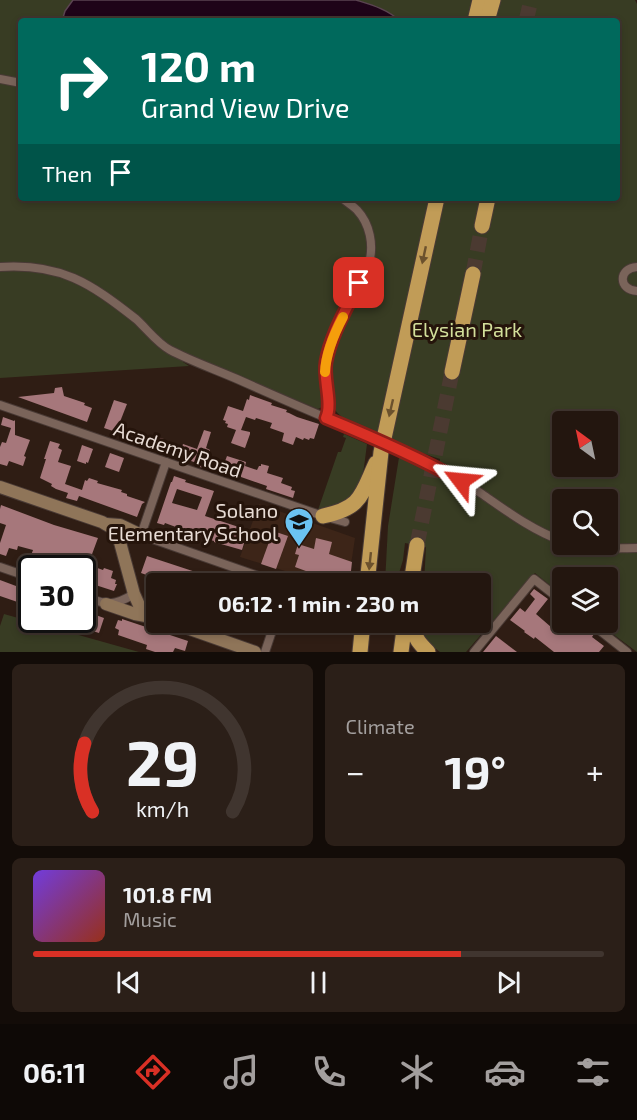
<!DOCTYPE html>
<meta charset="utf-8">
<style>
:root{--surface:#23160f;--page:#2b1f18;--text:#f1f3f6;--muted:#a39f9e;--line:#40352f;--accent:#d93025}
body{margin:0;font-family:"Exo 2",sans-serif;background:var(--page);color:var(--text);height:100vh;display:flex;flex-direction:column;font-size:22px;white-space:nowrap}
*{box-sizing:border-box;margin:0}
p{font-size:20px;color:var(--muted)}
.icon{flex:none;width:33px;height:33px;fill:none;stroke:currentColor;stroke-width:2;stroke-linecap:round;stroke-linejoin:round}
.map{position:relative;height:652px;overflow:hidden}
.sheet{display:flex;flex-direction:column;gap:12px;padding:12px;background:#130c08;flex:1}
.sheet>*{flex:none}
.banner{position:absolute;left:18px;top:18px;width:602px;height:183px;border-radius:6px;box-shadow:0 3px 9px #0003,0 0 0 2px var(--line);background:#00695c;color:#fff;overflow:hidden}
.needle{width:39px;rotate:327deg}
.fabs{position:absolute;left:552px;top:411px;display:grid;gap:12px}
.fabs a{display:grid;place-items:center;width:66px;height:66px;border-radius:6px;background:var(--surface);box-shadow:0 3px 9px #0003,0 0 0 2px var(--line);font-size:30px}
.speed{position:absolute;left:18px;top:555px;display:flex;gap:12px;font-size:30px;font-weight:700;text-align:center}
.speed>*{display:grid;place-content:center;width:78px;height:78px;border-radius:50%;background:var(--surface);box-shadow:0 3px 9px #0003,0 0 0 2px var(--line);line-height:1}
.speed .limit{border:3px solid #111;border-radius:9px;background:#fff;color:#111}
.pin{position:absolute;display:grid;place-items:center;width:51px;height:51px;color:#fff;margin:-26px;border-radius:12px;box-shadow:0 3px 9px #0006}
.me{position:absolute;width:66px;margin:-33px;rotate:299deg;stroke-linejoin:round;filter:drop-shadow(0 0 4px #0008)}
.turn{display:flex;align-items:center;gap:21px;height:126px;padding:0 24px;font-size:27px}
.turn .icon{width:78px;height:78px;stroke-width:2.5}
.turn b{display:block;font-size:42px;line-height:51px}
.then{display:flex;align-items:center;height:57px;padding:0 24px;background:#0003;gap:12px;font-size:22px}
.big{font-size:45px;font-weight:700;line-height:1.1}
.sheet .tile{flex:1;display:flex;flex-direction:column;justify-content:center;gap:9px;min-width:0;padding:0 21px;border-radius:9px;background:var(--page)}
.sheet .dial{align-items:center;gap:0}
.dial svg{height:156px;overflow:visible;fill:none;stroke:var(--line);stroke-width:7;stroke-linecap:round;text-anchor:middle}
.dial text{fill:var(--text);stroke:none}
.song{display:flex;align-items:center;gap:18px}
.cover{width:72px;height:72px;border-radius:9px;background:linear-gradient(135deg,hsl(260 70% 55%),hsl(10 70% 35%))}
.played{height:6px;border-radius:3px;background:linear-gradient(90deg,var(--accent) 75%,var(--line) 75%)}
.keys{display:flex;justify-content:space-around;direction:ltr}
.heat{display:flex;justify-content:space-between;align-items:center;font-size:33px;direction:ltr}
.sheet .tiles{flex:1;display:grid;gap:12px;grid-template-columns:1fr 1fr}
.tile:last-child{grid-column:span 2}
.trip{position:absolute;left:146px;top:573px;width:345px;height:60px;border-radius:6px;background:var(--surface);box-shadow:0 3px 9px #0003,0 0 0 2px var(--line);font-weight:700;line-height:60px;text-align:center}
.tab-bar{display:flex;height:96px;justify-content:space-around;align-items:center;background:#0e0906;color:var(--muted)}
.tab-bar .icon{width:42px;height:42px}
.tab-bar .current{color:var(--accent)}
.tab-bar b{font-size:27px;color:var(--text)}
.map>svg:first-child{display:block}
.built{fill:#3d2518}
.green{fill:#383c23;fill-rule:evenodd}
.water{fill:#1e0318;stroke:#5b4451;stroke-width:1.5}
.building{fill:#a6777b;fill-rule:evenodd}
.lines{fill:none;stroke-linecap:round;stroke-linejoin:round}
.highway-tunnel{stroke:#4b3a31;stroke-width:15;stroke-dasharray:15 8;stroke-linecap:butt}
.street-casing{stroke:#493a35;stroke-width:10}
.secondary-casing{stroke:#493a35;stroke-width:14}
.highway-casing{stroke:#493a35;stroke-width:17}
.street{stroke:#7a645a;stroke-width:8}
.secondary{stroke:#8f7559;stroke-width:12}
.highway{stroke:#c19c57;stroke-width:15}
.street-bridge-casing{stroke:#493a35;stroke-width:10;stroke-linecap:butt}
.street-bridge{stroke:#7a645a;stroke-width:8}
.oneway{fill:#6b512d}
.route-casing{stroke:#8d1f18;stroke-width:15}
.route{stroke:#d93025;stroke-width:10}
.slow{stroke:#f59e0b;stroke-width:10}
.labels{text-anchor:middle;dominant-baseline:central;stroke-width:6;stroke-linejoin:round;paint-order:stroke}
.park-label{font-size:20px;fill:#d3df9b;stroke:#25140b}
.street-label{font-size:20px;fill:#e8dcd5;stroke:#25140b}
.poi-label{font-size:20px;fill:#e8dcd5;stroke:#25140b;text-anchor:end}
</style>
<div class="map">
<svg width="637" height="652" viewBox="0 0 637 652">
<rect width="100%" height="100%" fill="#2f1d14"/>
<path class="built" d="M 259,504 L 355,538 L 352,558 L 346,583 L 294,583 L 291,577 L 285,571 L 240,557 Z"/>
<g class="green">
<path d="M 0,0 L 635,0 L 637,4 L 637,652 L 598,623 L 608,622 L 608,578 L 562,578 L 562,595 L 535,573 L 466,652 L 440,652 L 425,640 L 421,630 L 422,623 L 480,622 L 480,584 L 424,583 L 426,547 L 405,543 L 403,560 L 396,583 L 385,583 L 388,526 L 401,445 C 385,438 344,424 335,410 L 322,407 L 318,409 L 202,361 L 183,362 L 189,366 L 0,378 ZM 21,21 L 616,21 L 616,198 L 21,198 ZM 562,422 L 608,422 L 608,466 L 562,466 ZM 413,450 L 440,459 L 438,474 L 415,463 L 411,463 ZM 562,500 L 608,500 L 608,544 L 562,544 Z"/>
<path d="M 344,434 L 367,444 L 364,467 L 359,489 L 352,499 L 325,510 L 318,510 L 338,452 L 341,452 L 346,438 L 343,437 Z"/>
<path d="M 4,614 L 139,652 L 0,652 L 0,626 Z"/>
</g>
<path class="water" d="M 73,0 L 356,0 C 372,5 387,9 400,21 L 62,21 L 65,11 Z"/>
<g class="building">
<path d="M 62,387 L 64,396 L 85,403 L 84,405 L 92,408 L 87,422 L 18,397 L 54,393 L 55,388 Z"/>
<path d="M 250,395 L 272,403 L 271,405 L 287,410 L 286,412 L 289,413 L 297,417 L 319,424 L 314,439 L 310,438 L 309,440 L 304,438 L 303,440 L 296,437 L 293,445 L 282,441 L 284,433 L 270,428 L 272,423 L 256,418 L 255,420 L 246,417 L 241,430 L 250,432 L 250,434 L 245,448 L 231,443 L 236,430 L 227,427 L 228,424 L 225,423 L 226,421 L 223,420 L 228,406 L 243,411 L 247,399 L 249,400 Z"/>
<path d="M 114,400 L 127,404 L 116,432 L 104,428 Z"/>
<path d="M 3,417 L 14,421 L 15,420 L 15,435 L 30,440 L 24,456 L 26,457 L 23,466 L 9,461 L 7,466 L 0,464 L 0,447 L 2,442 L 6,443 L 11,428 L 1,425 Z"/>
<path d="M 204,430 L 211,432 L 206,448 L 210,450 L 207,460 L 209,460 L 206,469 L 197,466 L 197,465 L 194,463 L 194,462 L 182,458 L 183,456 L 179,455 L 183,444 L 197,449 Z"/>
<path d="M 150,435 L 164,439 L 162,444 L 164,445 L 162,452 L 146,447 Z"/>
<path d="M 50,441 L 60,444 L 58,448 L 62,450 L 58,462 L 71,466 L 65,484 L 82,490 L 85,480 L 87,481 L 89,478 L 98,481 L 97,483 L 122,490 L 121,492 L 127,494 L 127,496 L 145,502 L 142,504 L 137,517 L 79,496 L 77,501 L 66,498 L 68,493 L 56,489 L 51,486 L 52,484 L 40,478 L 46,459 L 44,459 Z"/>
<path d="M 82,445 L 93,449 L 88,463 L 86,462 L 86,464 L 77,461 Z"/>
<path d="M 110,453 L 124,458 L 119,472 L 105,467 Z"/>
<path d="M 227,456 L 246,462 L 245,466 L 257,470 L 259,466 L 261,466 L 261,464 L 269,466 L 267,473 L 283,478 L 281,483 L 292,487 L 291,490 L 295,491 L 293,498 L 266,489 L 267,486 L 241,477 L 241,476 L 239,475 L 240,470 L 224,464 Z"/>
<path d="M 174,476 L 186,480 L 185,482 L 214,491 L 205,516 L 248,530 L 242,550 L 214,542 L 214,541 L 204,538 L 200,535 L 201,534 L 184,528 L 184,530 L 165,523 L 164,525 L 157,523 L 171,482 L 172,482 ZM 177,489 L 202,497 L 197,510 L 172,503 Z"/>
<path d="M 1,505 L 54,525 L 98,538 L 88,565 L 65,557 L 65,559 L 56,556 L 52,568 L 39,564 L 38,567 L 28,564 L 33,550 L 18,546 L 17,550 L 9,548 L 6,556 L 0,554 L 0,543 L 6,525 L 0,523 L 0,509 Z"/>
<path d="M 273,531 L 288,536 L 276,569 L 261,564 Z"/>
<path d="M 316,538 L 332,542 L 329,554 L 352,562 L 351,571 L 346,584 L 332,584 L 333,581 L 295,567 L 299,555 L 295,554 L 298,544 L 314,549 Z"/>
<path d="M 147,556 L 226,582 L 226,584 L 157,584 L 158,581 L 155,579 L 155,578 L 141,573 Z"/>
<path d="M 89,565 L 103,570 L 104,568 L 113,571 L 111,578 L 116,580 L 115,584 L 117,584 L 114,591 L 83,581 Z"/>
<path d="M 0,580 L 32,592 L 32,607 L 0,596 Z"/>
<path d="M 534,589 L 548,599 L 536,614 L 551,627 L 562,612 L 562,622 L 580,622 L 594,634 L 592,637 L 604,646 L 599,652 L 554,652 L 535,637 L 534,639 L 524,632 L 525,631 L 510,620 L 520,608 L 525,612 L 535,599 L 530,594 Z"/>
<path d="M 82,610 L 104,618 L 99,633 L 61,621 L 82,620 Z"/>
<path d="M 122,619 L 188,641 L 185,651 L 175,648 L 173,652 L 155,652 L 146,649 L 147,645 L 118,635 L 119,630 L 115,628 L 118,620 L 122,621 Z"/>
<path d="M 496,636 L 517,652 L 483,652 Z"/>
</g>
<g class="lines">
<g class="highway-tunnel">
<path d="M 526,21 L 531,0"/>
<path d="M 473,274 L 482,226"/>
<path d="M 417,545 L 452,372"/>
</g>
<g class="street-casing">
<g id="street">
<path d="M 0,79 L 21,83"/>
<path d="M 0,267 C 61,263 90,283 136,319 C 147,329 157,343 170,350 C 191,361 214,369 237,379 C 273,395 309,411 346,426"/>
<path d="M 637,267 C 618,268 618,290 637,291"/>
<path d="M 0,405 L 323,516 L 345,522"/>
<path d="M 326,418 C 333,403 323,380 326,363 C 331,331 355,293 369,263 C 374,245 370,224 357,210 C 352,205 346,202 342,198"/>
<path d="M 412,456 C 436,467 460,479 482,494 C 508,512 532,530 562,541"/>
<path d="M 141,535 L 166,462"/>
<path d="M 120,540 L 141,535 L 281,584"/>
<path d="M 572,544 C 593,551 616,548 637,548"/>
<path d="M 0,567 L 32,578"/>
<path d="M 82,596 C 106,604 111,608 134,594"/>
<path d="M 589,622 L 627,652"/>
<path d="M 265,652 L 275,622"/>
<path d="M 474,652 L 534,579 L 562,601"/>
</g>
</g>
<g class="secondary-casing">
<g id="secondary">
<path d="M 0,487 L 102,522 L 114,529 L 118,535 L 134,594 L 139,605 L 144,610 L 156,617"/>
<path d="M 106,524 L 120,525 L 141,535"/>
<path d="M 106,604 L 135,614 L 151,617"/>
<path d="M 170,622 L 255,652"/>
</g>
</g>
<g class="highway-casing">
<g id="highway">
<path d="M 475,21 L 480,0"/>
<path d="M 487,21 L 493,0"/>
<path d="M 482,226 L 488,198"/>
<path d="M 452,372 L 473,274"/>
<path d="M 323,516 C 362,508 361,495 376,463"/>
<path d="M 367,584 L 381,452 L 437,198"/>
<path d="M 411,584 L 417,545"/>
<path d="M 414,622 C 414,638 418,642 428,652"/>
<path d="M 360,652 L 363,622"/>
<path d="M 401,652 L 405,622"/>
</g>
</g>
<use href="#street" class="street"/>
<use href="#secondary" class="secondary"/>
<use href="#highway" class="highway"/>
<g class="street-bridge-casing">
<path id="street-bridge" d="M 346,426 L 412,456"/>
</g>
<use href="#street-bridge" class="street-bridge"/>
</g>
<defs><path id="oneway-solid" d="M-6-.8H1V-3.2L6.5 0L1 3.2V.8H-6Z" transform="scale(1.5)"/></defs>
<g class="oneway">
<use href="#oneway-solid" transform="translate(424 255) rotate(102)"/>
<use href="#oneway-solid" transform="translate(391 408) rotate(103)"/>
<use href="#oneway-solid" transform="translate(370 561) rotate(96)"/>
</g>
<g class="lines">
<g class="route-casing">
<path id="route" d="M 359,283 C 347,308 331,334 326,362 C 323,379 333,404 326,418 C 372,437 418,457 461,481"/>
</g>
<use href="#route" class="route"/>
<path class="slow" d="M 325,372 C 326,352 334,334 343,317"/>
</g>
<defs>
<g id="school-pin" transform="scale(1.5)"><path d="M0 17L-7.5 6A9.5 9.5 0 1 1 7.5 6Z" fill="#6bc3f2" stroke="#25140b"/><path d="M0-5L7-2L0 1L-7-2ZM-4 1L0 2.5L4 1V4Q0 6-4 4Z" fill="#111"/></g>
</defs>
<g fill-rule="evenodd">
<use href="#school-pin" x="299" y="522"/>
</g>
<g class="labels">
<g class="park-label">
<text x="467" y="329">Elysian Park</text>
</g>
<g class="street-label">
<text transform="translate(178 449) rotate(19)">Academy Road</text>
</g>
<g class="poi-label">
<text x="278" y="510">Solano<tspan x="278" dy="23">Elementary School</tspan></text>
</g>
</g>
</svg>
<div class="fabs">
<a><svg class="needle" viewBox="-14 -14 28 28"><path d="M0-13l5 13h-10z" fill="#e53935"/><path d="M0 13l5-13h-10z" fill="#a39f9e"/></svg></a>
<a><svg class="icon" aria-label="search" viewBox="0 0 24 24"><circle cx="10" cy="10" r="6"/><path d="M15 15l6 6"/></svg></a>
<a><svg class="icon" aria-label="layers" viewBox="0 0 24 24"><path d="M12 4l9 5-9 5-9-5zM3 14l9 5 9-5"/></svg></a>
</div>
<div class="speed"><div class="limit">30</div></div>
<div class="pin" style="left:359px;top:283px;background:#d93025"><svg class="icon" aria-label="arrive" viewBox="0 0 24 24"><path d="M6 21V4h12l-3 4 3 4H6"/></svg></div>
<svg class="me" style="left:461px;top:481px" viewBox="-20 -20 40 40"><path d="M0-17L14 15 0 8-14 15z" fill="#d93025" stroke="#fff" stroke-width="4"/></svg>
<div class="trip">06:12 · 1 min · 230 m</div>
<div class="banner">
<div class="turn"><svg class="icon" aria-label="right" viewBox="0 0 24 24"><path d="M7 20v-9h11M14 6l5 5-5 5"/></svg><div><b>120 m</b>Grand View Drive</div></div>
<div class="then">Then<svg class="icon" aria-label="arrive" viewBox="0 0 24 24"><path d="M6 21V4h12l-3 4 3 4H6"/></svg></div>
</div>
</div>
<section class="sheet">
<div class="tiles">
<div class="tile dial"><svg viewBox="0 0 100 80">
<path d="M14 69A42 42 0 1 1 86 69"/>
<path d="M14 69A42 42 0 0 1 10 34" stroke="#d93025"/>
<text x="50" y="56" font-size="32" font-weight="700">29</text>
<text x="50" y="72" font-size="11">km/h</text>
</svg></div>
<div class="tile"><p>Climate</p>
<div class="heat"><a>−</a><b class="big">19°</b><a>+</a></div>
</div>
<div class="tile">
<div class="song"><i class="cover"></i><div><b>101.8 FM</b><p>Music</p></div></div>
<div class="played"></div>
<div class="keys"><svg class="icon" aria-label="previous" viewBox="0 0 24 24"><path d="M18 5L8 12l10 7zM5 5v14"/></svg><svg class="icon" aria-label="pause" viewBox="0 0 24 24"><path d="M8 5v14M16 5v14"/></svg><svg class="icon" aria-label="next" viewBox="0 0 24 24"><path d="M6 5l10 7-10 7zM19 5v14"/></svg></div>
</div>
</div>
</section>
<nav class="tab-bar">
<b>06:11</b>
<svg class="icon current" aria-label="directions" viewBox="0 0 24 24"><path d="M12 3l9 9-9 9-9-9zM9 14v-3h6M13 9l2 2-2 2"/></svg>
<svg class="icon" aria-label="music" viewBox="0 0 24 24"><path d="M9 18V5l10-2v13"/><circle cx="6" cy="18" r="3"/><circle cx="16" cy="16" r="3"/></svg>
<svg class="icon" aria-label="phone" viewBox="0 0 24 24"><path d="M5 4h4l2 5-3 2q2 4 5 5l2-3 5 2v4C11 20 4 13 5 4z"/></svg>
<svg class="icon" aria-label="climate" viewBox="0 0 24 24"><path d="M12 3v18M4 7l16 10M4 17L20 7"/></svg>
<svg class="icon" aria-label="car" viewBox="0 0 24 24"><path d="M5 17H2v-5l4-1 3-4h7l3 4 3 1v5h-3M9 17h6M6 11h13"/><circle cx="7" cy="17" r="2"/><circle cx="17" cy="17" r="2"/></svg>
<svg class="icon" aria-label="filters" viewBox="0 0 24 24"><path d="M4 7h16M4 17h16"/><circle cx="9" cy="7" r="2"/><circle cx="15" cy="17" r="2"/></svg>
</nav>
